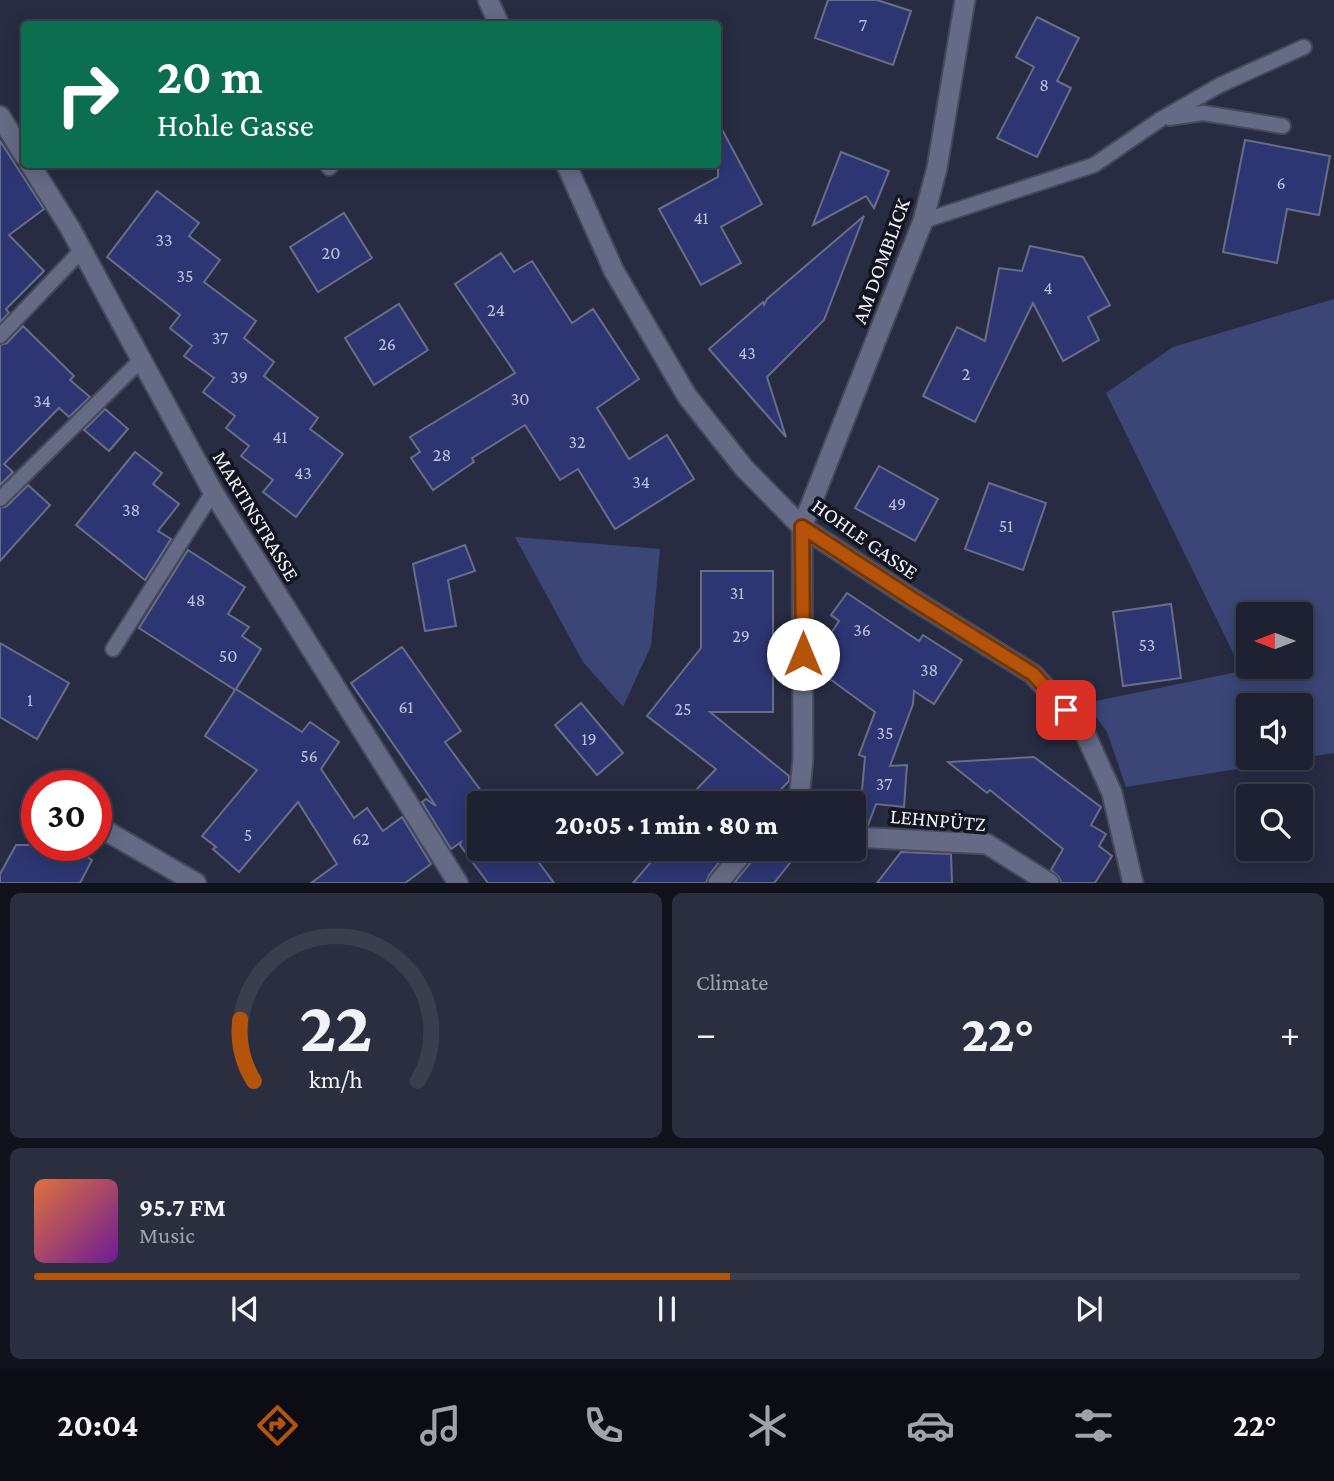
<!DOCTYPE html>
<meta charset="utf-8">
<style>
:root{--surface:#1d2132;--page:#2a2e3e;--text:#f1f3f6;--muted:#a0a3ac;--line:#3b3e4d;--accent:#b45309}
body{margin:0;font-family:"Crimson Pro",serif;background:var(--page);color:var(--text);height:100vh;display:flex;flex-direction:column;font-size:26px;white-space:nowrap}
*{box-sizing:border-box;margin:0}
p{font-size:23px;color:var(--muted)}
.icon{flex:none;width:38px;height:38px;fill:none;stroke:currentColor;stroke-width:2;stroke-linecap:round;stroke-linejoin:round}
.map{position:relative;height:883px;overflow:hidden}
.panel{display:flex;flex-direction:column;gap:10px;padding:10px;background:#10121c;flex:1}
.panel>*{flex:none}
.banner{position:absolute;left:21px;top:21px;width:700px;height:147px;border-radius:7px;box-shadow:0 4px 18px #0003,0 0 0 2px var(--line);background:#0b6e4f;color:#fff;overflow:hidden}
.needle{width:46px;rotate:270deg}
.tools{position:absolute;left:1236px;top:602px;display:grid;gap:14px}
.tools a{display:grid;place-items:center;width:77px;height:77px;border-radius:7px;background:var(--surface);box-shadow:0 4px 18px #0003,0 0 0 2px var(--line);font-size:35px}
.speed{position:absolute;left:21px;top:770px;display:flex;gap:14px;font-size:35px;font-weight:700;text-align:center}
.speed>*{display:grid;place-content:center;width:91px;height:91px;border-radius:50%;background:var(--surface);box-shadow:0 4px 18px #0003,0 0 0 2px var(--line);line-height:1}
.speed .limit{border:10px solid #d22;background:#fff;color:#111}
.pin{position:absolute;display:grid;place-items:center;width:60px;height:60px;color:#fff;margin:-30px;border-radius:14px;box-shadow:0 4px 10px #0006}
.me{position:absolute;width:77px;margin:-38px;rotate:0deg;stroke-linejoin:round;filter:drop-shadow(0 0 5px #0008)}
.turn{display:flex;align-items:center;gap:24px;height:147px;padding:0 21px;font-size:32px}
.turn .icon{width:91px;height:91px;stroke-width:2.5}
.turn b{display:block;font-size:49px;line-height:60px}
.big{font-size:52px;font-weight:800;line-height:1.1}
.panel .widget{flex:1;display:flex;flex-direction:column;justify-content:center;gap:10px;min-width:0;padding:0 24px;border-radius:10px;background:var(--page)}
.panel .dial{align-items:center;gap:0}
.dial svg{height:182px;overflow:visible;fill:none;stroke:var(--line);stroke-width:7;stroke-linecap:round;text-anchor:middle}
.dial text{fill:var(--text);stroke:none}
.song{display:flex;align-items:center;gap:21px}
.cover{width:84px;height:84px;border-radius:10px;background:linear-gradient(135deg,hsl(20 70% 55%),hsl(280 70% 35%))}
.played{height:7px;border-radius:4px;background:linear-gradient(90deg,var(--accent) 55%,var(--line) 55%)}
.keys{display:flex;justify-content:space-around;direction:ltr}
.heat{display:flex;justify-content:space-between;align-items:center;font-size:38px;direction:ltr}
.panel .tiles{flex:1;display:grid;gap:10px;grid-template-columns:1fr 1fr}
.widget:last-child{grid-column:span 2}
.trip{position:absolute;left:467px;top:791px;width:399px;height:70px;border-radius:7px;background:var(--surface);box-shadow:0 4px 18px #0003,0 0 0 2px var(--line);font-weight:800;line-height:70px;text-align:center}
.dock{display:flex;height:112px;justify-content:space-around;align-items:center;background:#0c0d14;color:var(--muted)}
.dock .icon{width:49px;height:49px}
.dock .active{color:var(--accent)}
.dock b{font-size:32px;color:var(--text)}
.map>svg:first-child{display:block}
.green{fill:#3b4677;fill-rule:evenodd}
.building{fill:#2d3673;stroke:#676e88;stroke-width:2}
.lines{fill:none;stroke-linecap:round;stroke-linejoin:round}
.service-casing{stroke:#45495b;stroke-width:18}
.minor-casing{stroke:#45495b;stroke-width:23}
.service{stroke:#656b85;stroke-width:14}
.minor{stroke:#656b85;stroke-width:19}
.route-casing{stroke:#753606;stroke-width:18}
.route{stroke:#b45309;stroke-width:12}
.labels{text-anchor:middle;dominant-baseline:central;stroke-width:7;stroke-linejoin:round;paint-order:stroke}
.number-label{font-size:18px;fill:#bec2da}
.street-label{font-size:21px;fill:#eef1fd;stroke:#13151f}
</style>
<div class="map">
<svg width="1334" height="883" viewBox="0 0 1334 883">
<rect width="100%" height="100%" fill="#272c42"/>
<g class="green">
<path d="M 1334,299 L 1334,753 L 1126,787 L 1107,732 L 1086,703 L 1242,671 L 1106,393 L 1173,347 ZM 1248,614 L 1300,614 L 1300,667 L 1248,667 ZM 1248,705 L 1300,705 L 1300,758 L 1248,758 Z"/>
<path d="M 515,537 L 660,549 L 651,646 L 623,707 L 583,662 Z"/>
</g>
<g class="building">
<path d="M 828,0 L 877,0 L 911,11 L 893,65 L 815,38 Z"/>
<path d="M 1037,17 L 1079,38 L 1057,81 L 1071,88 L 1037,157 L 997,138 L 1034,67 L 1016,57 Z"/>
<path d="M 718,122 L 762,204 L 721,227 L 741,263 L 701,285 L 659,209 L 718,177 Z"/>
<path d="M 1245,140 L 1330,156 L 1319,215 L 1287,209 L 1277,263 L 1223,252 Z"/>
<path d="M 0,141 L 44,209 L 9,235 L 44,271 L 6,309 L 9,313 L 0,322 Z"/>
<path d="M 841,152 L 889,171 L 874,208 L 866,196 L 813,225 Z"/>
<path d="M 157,191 L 199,223 L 189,236 L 220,260 L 204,282 L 256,321 L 244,338 L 274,362 L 264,376 L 318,418 L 310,429 L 343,454 L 296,517 L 263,492 L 273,480 L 241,456 L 249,446 L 226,428 L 235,416 L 203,392 L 214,378 L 184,356 L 192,346 L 170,328 L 180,315 L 107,257 Z"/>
<path d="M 344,213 L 372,258 L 318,292 L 290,247 Z"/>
<path d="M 864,216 L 824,320 L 767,377 L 786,437 L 709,349 L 763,302 L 764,305 L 767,299 Z"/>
<path d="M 1030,246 L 1083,257 L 1110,305 L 1088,317 L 1099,340 L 1063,361 L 1033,303 L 975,422 L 923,396 L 957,327 L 985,341 L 999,268 L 1022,271 Z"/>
<path d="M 501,253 L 514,272 L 532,261 L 572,323 L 593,309 L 639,379 L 597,408 L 629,459 L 667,435 L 694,479 L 615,529 L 578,469 L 560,480 L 525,425 L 472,458 L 474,462 L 433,490 L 411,458 L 420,452 L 410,437 L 515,373 L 455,284 Z"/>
<path d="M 399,304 L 428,350 L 374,385 L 345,338 Z"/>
<path d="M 23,326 L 74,376 L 70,380 L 90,397 L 69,417 L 59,408 L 4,464 L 13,472 L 0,485 L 0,345 L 7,343 Z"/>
<path d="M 105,409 L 128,429 L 109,451 L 84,430 Z"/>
<path d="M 135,452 L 162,473 L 153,484 L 179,504 L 158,531 L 171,539 L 145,580 L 76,525 Z"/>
<path d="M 879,466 L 938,499 L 915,541 L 855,508 Z"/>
<path d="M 989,483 L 1046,503 L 1023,570 L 965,549 Z"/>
<path d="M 28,485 L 50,505 L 0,561 L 0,508 L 7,506 Z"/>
<path d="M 465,545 L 475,571 L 448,580 L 456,626 L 425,631 L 413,564 Z"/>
<path d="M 188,550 L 245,587 L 228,614 L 249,627 L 242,636 L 261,649 L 236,689 L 302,732 L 310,722 L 339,742 L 321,769 L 354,818 L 367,808 L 383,831 L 402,817 L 431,864 L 405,883 L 311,883 L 337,864 L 298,802 L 239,872 L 213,849 L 216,847 L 202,836 L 257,770 L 205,736 L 235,690 L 139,628 Z"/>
<path d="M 701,571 L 773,571 L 773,712 L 710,712 L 789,776 L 789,781 L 768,803 L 705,803 L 694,792 L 716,769 L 647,716 L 701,648 Z"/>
<path d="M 847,593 L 919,641 L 923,635 L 962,660 L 934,704 L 914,691 L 913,704 L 890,766 L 907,765 L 904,807 L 876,804 L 868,825 L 859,823 L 865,757 L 859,755 L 875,712 L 815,668 L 815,657 L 839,621 L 831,615 Z"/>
<path d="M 1171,604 L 1181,678 L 1123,686 L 1113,612 Z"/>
<path d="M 0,643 L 69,683 L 37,739 L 0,717 Z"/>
<path d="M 402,647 L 461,731 L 445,742 L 490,803 L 480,803 L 480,849 L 529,849 L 554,883 L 488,883 L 460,845 L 461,842 L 451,849 L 422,802 L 426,799 L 436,806 L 351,683 Z"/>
<path d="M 581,703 L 623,753 L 597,775 L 555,725 Z"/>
<path d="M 1034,757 L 1101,807 L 1091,825 L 1106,834 L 1099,846 L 1112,856 L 1095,883 L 1061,883 L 1059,877 L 1051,870 L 1063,849 L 990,790 L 987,793 L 948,762 Z"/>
<path d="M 16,845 L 67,845 L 92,860 L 80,883 L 0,883 L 0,874 Z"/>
<path d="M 662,849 L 730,849 L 709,875 L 706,883 L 633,883 Z"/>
<path d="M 758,849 L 801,849 L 774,883 L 734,883 L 755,857 Z"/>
<path d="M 901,852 L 951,854 L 952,883 L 877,883 Z"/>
</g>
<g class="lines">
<g class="service-casing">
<g id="service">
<path d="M 1169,118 L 1203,113 L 1283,126"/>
<path d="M 329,168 L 333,164"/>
<path d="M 923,221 L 1094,165 L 1161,119 L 1220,85 L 1304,47"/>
<path d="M 0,336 L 81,251"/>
<path d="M 0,499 L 142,359"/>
<path d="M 113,649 L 213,492"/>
</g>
</g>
<g class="minor-casing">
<g id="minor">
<path d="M 488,0 L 499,24"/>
<path d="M 0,116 L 24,155"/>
<path d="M 30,164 L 70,228 L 213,492 L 458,883"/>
<path d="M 566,164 L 614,271 L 687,396 L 744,468 L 802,527 L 914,600 L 1033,674 L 1083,729 L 1112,793 L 1133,883"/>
<path d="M 804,803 L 799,799 L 803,759 L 802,527 L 923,221 L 937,168 L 965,0"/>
<path d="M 108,832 L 196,883"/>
<path d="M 854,837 L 987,844 L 1049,883"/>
<path d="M 718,883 L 746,849"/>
</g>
</g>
<use href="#service" class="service"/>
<use href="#minor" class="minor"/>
</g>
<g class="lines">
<g class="route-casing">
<path id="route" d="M 803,654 L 802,527 L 914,600 L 1033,674 L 1066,710"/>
</g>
<use href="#route" class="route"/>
</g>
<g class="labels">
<g class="number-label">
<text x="863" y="25">7</text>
<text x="1044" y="85">8</text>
<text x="1281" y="183">6</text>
<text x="701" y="218">41</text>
<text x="164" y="240">33</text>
<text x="331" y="253">20</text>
<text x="185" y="276">35</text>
<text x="1048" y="288">4</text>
<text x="496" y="310">24</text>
<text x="220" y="338">37</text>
<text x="387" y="344">26</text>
<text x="747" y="353">43</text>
<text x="966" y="374">2</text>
<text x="239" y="377">39</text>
<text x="520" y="399">30</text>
<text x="42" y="401">34</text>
<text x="280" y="437">41</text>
<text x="577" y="442">32</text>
<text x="442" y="455">28</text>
<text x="303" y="473">43</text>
<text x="641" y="482">34</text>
<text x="897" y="504">49</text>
<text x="131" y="510">38</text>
<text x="1006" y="526">51</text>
<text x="737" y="593">31</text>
<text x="196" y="600">48</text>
<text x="862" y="630">36</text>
<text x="741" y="636">29</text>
<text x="1147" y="645">53</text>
<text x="228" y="656">50</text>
<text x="929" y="670">38</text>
<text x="30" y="700">1</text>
<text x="406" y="707">61</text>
<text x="683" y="709">25</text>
<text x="885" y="733">35</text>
<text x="589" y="739">19</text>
<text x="309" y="756">56</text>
<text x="884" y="784">37</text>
<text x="248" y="835">5</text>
<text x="361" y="839">62</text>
</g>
<g class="street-label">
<text transform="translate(881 261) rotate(-70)">AM DOMBLICK</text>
<text transform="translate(256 516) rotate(59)">MARTINSTRASSE</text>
<text transform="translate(865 539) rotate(35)">HOHLE GASSE</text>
<text transform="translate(938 820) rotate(5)">LEHNPÜTZ</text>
</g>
</g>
</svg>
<div class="tools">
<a><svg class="needle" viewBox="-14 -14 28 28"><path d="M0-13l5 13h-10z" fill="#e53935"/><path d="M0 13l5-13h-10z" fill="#a0a3ac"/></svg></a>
<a><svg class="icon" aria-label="sound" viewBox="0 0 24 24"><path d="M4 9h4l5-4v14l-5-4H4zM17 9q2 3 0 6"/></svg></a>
<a><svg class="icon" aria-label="search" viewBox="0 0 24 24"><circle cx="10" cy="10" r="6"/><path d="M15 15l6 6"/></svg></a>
</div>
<div class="speed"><div class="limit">30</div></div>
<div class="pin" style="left:1066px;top:710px;background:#d93025"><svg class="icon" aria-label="arrive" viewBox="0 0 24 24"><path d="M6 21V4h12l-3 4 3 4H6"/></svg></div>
<svg class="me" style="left:803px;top:654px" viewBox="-20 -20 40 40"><circle r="19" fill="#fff"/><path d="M0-13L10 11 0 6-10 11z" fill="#b45309"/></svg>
<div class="trip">20:05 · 1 min · 80 m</div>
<div class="banner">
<div class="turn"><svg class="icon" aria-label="right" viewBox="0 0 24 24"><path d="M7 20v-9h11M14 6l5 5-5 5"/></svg><div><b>20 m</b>Hohle Gasse</div></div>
</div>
</div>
<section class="panel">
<div class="tiles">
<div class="widget dial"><svg viewBox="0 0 100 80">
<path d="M14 69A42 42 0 1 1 86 69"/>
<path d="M14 69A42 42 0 0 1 8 42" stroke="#b45309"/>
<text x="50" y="56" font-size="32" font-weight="700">22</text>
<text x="50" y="72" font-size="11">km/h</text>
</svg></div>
<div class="widget"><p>Climate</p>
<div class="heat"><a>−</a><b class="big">22°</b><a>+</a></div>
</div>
<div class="widget">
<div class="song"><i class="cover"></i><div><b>95.7 FM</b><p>Music</p></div></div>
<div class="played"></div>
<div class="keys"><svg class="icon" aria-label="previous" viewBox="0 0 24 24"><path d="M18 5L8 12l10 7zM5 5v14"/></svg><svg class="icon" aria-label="pause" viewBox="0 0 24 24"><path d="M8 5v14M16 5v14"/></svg><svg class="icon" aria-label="next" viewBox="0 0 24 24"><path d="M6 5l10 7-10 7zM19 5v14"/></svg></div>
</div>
</div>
</section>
<nav class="dock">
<b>20:04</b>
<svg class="icon active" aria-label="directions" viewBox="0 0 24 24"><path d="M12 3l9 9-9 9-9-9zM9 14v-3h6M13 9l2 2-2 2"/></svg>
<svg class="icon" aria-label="music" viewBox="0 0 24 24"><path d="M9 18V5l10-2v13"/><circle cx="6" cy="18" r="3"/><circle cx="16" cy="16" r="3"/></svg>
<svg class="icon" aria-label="phone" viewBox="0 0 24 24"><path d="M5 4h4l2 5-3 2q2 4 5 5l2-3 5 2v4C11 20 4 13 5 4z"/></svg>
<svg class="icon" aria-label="climate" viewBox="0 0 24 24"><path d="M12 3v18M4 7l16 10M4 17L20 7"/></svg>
<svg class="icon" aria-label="car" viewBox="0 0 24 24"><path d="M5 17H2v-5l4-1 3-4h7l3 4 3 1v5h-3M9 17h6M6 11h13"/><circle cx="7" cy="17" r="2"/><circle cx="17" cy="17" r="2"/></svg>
<svg class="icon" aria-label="filters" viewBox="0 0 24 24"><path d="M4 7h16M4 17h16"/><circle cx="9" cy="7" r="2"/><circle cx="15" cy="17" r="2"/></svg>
<b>22°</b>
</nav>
